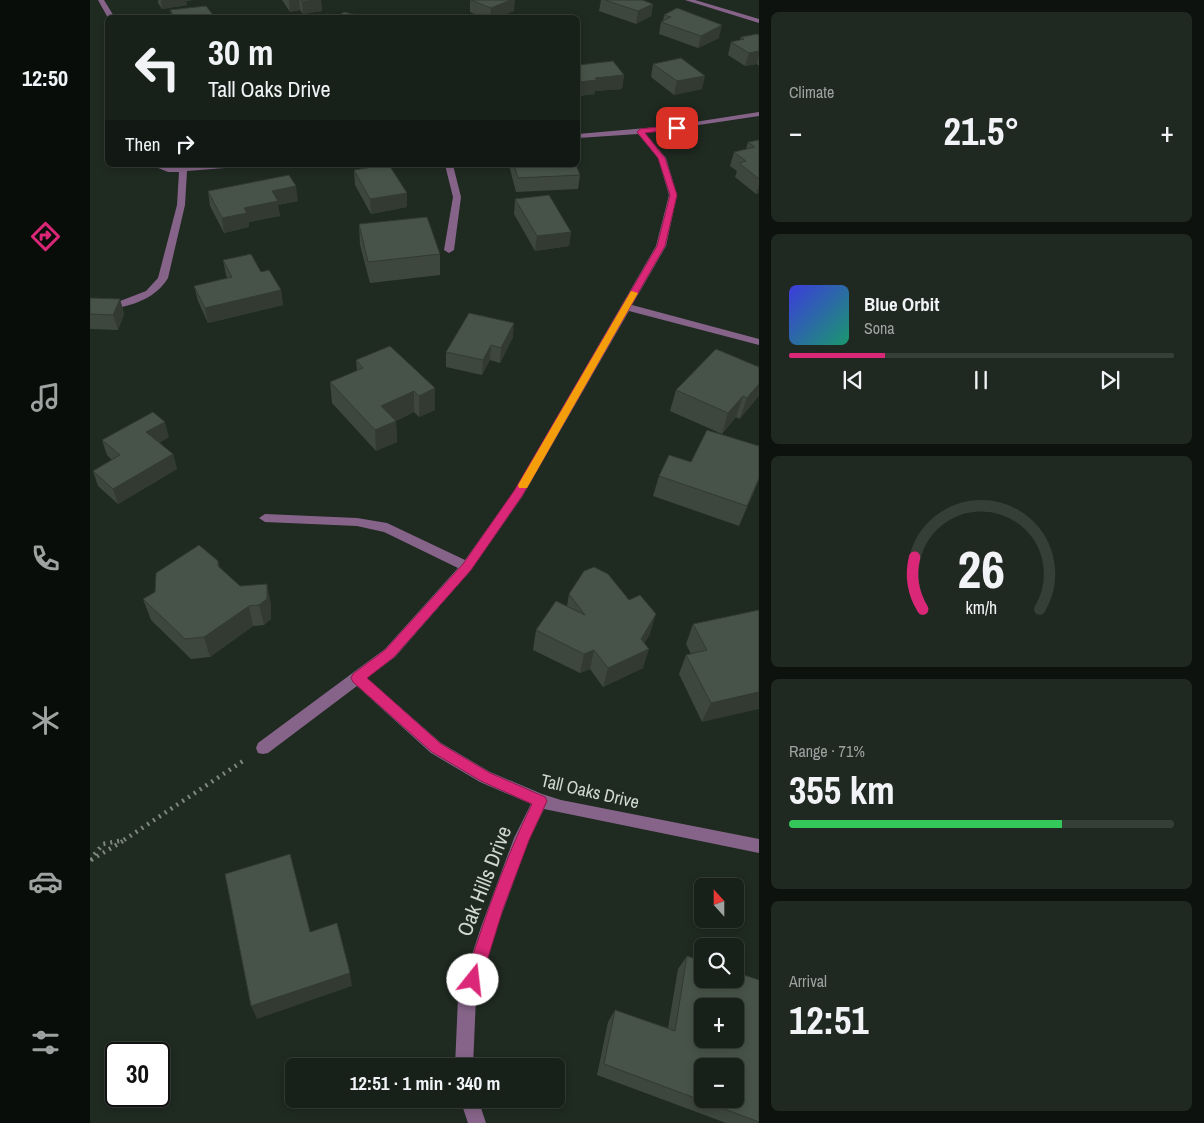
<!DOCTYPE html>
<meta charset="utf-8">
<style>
:root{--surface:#172019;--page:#202822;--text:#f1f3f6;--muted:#9ea3a2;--line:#363e38;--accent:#db2777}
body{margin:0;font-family:"Archivo Narrow",sans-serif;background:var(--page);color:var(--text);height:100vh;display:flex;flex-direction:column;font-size:19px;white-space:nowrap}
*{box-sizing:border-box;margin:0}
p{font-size:16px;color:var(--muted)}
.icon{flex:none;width:28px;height:28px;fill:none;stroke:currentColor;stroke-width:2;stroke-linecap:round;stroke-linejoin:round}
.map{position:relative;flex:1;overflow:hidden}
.panel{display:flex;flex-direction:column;gap:12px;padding:12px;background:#0d120e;width:445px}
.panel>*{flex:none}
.guide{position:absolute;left:15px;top:15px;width:475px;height:152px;border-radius:8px;box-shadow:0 2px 8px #0003,0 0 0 1px var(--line);background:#172019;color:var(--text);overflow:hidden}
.needle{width:32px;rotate:339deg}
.fabs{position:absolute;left:604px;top:878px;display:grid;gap:10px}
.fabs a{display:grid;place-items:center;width:50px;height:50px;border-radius:8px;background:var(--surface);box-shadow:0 2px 8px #0003,0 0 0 1px var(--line);font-size:25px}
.speed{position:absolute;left:15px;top:1042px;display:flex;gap:10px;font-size:25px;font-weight:700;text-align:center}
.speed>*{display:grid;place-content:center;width:65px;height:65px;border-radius:50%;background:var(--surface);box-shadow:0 2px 8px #0003,0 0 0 1px var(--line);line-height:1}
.speed .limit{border:2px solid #111;border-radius:8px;background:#fff;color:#111}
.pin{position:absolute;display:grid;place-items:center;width:42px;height:42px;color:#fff;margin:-21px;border-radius:10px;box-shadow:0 2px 8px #0006}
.me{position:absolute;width:55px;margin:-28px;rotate:16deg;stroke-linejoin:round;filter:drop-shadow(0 0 4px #0008)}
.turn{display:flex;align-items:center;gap:18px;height:105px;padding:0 20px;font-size:22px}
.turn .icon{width:65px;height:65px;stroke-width:2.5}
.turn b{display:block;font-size:35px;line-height:42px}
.then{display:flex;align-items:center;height:48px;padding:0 20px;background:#0003;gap:10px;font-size:19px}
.big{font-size:38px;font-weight:800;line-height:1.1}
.panel .card{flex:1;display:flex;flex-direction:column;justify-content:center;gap:8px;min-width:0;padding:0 18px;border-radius:8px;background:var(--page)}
.panel .dial{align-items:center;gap:0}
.dial svg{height:130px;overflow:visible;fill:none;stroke:var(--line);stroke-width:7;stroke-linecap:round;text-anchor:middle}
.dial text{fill:var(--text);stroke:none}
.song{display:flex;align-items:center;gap:15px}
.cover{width:60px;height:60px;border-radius:8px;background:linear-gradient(135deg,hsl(240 70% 55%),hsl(160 70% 35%))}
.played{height:5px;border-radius:2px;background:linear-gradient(90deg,var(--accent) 25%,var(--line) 25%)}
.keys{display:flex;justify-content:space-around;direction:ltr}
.heat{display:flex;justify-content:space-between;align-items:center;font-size:28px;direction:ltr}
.charge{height:8px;border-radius:4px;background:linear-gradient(90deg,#34c759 71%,var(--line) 0)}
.trip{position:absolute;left:195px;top:1058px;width:280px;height:50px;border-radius:8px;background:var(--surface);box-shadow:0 2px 8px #0003,0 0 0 1px var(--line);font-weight:800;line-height:50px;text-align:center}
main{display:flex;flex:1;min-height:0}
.tab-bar{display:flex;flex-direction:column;width:90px;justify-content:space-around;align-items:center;background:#090d0a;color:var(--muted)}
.tab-bar .icon{width:35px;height:35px}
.tab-bar .current{color:var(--accent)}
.tab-bar b{font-size:22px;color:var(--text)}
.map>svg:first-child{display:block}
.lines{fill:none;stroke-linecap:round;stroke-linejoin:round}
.path{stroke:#7d867f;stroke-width:4.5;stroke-dasharray:2 5;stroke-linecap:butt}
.minor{fill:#866489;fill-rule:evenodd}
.wall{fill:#3d473e}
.shaded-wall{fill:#323a32}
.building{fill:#475348;stroke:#323a32;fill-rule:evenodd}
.route{fill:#db2777;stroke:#8e194d}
.slow{fill:#f59e0b}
.labels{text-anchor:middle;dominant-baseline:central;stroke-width:5;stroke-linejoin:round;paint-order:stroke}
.street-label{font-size:18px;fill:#d1d8d2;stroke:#1f2a21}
.near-street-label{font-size:21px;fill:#d1d8d2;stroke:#1f2a21}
</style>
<main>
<nav class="tab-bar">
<b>12:50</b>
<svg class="icon current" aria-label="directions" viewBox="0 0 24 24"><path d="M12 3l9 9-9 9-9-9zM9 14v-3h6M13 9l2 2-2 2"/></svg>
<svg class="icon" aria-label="music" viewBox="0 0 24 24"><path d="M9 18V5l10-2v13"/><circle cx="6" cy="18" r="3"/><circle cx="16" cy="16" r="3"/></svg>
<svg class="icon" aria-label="phone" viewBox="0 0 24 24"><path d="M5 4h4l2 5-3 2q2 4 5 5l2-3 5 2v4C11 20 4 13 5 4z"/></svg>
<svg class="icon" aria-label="climate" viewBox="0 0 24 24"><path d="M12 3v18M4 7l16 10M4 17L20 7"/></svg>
<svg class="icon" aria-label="car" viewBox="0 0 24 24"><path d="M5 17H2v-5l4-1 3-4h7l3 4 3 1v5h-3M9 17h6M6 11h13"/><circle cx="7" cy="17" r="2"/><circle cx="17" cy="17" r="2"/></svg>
<svg class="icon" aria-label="filters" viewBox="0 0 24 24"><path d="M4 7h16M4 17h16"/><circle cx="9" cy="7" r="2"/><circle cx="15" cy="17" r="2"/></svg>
</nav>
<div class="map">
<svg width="669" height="1123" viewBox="0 0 669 1123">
<rect width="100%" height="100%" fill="#1f2a21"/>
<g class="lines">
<g class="path">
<path d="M 0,860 L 13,844 L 34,840 L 156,759"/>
<path d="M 1,860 L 33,841"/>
</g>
<g class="minor">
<path d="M 8,0 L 14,0 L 25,18 L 18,18 Z"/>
<path d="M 595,0 L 605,0 L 669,19 L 669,23 Z"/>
<path d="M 669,112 L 669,116 L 555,133 L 576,158 L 587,195 L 576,246 L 542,305 L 669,339 L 669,345 L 539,311 L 432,497 L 381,570 L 305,657 L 277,678 L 351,743 L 400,772 L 452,794 L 471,800 L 669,839 L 669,853 L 454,809 L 439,840 L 407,927 L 386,998 L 383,1066 L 365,1066 L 368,998 L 391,927 L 424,838 L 441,804 L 390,782 L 341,753 L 267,686 L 178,753 L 173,754 L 168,753 L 166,748 L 168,743 L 295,649 L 368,568 L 294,532 L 267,526 L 175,522 L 169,518 L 175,514 L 267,518 L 297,523 L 375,560 L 424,491 L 566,246 L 579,195 L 568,158 L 548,134 L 488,138 L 488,134 L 579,126 Z"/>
<path d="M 61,165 L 72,165 L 79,167 L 151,165 L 147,167 L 97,171 L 95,205 L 78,278 C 66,297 49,303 28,308 L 23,305 L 25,303 L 56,291 L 68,278 L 87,205 L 89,172 L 78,172 Z"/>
<path d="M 355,165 L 363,165 L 371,197 L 364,250 L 359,253 L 354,250 L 363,197 Z"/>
<path d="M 370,1099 L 388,1099 L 396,1123 L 378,1123 Z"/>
</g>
</g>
<g class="wall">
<path d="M 68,0 L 103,0 L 96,1 L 97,5 L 72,9 L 68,3 Z"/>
<path d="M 192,0 L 231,0 L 232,11 L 213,14 L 210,10 L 200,12 Z"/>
<path d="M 380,0 L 424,11 L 407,18 L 393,18 L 380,12 Z"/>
<path d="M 511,0 L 552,0 L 563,4 L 561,16 L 546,24 L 509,11 Z"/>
<path d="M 587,8 L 629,38 L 608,48 L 569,34 L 571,22 L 573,21 L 574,15 Z"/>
<path d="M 80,10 L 123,15 L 123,18 L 82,18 Z"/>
<path d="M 669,35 L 669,66 L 667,64 L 655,66 L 638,55 L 641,42 L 650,40 L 651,37 Z"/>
<path d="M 488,62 L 489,65 L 534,75 L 532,89 L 505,91 L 505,94 L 488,96 Z"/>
<path d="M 563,64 L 612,89 L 584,95 L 561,77 Z"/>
<path d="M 669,140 L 669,193 L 666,194 L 645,177 L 647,171 L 640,166 L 644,152 L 656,149 L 658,142 Z"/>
<path d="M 420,165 L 486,165 L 490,175 L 488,189 L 426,192 L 420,169 Z"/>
<path d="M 264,170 L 317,193 L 317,207 L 281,214 L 265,185 Z"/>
<path d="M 118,191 L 208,201 L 188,205 L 190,216 L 159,222 L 159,227 L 134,233 L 120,206 Z"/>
<path d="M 425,199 L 481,232 L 479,246 L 445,251 L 424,214 Z"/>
<path d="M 269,224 L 350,254 L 350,275 L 280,283 L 270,245 Z"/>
<path d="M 133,260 L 171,272 L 191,290 L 193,305 L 118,323 L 108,301 L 104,286 L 137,278 L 136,275 Z"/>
<path d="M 0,298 L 30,299 L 34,314 L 28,330 L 0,329 Z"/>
<path d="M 423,337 L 410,363 L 400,360 L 392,375 L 356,367 L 356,352 Z"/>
<path d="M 266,360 L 345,388 L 345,410 L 329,417 L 324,412 L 306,421 L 307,442 L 286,451 L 242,403 L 240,382 L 267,371 Z"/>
<path d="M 669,367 L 650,419 L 646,417 L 632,434 L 580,411 L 586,390 Z"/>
<path d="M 79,437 L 69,443 L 83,454 L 87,469 L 28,504 L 8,486 L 3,471 L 22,460 L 17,455 L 12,440 Z"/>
<path d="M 669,446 L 669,480 L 649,526 L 563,496 L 569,476 L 601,462 Z"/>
<path d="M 128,561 L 130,568 L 150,586 L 181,604 L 181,619 L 174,625 L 163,626 L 120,657 L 101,659 L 61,620 L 53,599 Z"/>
<path d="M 479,594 L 560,634 L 554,643 L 553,668 L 513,687 L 500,669 L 490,673 L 443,650 L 446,630 L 477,606 Z"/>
<path d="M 669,610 L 612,722 L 589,674 L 596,655 L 601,654 L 596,644 L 603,624 Z"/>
<path d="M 597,956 L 669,1122 L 667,1123 L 636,1123 L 507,1075 L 518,1022 L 525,1010 L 578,1028 L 588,969 Z"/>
</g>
<g class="shaded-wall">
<path d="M 71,0 L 103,0 L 96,1 L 97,5 L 72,9 Z"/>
<path d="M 199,0 L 209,0 L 210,10 L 200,12 Z"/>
<path d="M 223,0 L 231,0 L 232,11 L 213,14 L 212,2 Z"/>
<path d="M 421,0 L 425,0 L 424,11 L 407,18 L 400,18 L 401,8 Z"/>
<path d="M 563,4 L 561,16 L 546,24 L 548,11 Z"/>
<path d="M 123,15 L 123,18 L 110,18 L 110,17 Z"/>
<path d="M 632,25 L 629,38 L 608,48 L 611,36 Z"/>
<path d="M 669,51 L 669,55 L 667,64 L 655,66 L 659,53 Z"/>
<path d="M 534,75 L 532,89 L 505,91 L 505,94 L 488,96 L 489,82 L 505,78 Z"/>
<path d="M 615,76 L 612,89 L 584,95 L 587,81 Z"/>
<path d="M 669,184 L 669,193 L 666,194 Z"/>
<path d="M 206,186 L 208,201 L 188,205 L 190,216 L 159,222 L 159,227 L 134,233 L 132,218 L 154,208 L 182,191 Z"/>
<path d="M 317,193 L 317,207 L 281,214 L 280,199 Z"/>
<path d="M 481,232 L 479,246 L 445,251 L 447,236 Z"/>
<path d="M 191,290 L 193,305 L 118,323 L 115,308 Z"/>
<path d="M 30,299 L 34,314 L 28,330 L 23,315 Z"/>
<path d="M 424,323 L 423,337 L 410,363 L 411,348 Z"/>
<path d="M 401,345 L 400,360 L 392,375 L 393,360 Z"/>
<path d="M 669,384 L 669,396 L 650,419 L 657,398 Z"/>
<path d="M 345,388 L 345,410 L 329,417 L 329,396 Z"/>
<path d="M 324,391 L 324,412 L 292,427 L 291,406 Z"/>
<path d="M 653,396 L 646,417 L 632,434 L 638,413 Z"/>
<path d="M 306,421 L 307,442 L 286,451 L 285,430 Z"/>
<path d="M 75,422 L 79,437 L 61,447 L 56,432 Z"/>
<path d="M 83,454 L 87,469 L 28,504 L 23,489 Z"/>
<path d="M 669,478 L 669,480 L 649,526 L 657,506 Z"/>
<path d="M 177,584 L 181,604 L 181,619 L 174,625 L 169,605 Z"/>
<path d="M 159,606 L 163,626 L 120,657 L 114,637 Z"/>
<path d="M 566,614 L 560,634 L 548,654 L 559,649 L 553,668 L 513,687 L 518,668 L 551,639 Z"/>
<path d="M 504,650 L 500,669 L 490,673 L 494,654 Z"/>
<path d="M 669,692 L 669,709 L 612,722 L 621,703 Z"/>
<path d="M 260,973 L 262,986 L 167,1019 L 161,1006 Z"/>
</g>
<g class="building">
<path d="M 211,0 L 223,0 L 212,2 Z"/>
<path d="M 381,0 L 421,0 L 401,8 Z"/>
<path d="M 515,0 L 552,0 L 563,4 L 548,11 Z"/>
<path d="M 116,6 L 123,15 L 110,17 L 110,18 L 85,18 L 80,10 Z"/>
<path d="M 587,8 L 632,25 L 611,36 L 571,22 L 581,17 L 574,15 Z"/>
<path d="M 254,12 L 280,18 L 231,18 L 236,14 L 248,16 Z"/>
<path d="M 667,34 L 669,35 L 669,51 L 659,53 L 641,42 L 654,39 L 651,37 Z"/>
<path d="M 591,58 L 615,76 L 587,81 L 563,64 Z"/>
<path d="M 523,61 L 534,75 L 505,78 L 507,80 L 489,82 L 488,80 L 488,62 L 489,65 Z"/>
<path d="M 669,140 L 669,179 L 649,163 L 656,161 L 644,152 L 665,147 L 658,142 Z"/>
<path d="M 296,165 L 299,165 L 317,193 L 280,199 L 264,170 Z"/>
<path d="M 424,165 L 486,165 L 490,175 L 428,178 Z"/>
<path d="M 199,175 L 206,186 L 182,191 L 188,201 L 154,208 L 157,213 L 132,218 L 118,191 Z"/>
<path d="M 459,195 L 481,232 L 447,236 L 425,199 Z"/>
<path d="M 337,217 L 350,254 L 278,262 L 269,224 Z"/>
<path d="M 161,254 L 171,272 L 179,270 L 191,290 L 115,308 L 104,286 L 142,277 L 133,260 Z"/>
<path d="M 0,298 L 30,299 L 23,315 L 0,314 Z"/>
<path d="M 379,313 L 424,323 L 411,348 L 401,345 L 393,360 L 356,352 Z"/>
<path d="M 300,346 L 345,388 L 329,396 L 324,391 L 291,406 L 306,421 L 285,430 L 240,382 L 273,368 L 266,360 Z"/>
<path d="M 626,349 L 669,367 L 669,384 L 657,398 L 653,396 L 638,413 L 586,390 Z"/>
<path d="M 63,412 L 75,422 L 56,432 L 83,454 L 23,489 L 3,471 L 30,455 L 12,440 Z"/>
<path d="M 617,430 L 669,446 L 669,478 L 657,506 L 569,476 L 579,455 L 601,462 Z"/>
<path d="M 109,545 L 128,561 L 128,566 L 150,586 L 177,584 L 177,599 L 169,605 L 159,606 L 114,637 L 95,639 L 53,599 L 65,592 L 66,573 Z"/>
<path d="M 504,567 L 518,574 L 539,600 L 550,595 L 566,614 L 551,639 L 559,649 L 518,668 L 504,650 L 494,654 L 446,630 L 466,601 L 495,615 L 479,594 L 494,571 Z"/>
<path d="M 669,610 L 669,692 L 621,703 L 596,655 L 617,650 L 603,624 Z"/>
<path d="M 200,854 L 220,932 L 247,923 L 260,973 L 161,1006 L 135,874 Z"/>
<path d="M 597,956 L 612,961 L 612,979 L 645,979 L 645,972 L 669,980 L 669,1122 L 514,1064 L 525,1010 L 585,1031 ZM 612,1006 L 645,1006 L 645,1039 L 612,1039 ZM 612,1066 L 645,1066 L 645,1099 L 612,1099 Z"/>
</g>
<path class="route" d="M 587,125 L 591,128 L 589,129 L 555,133 L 575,158 L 587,195 L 575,246 L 432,496 L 381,570 L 304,657 L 277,678 L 351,744 L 400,773 L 455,797 L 457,801 L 439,840 L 413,909 L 391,980 L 388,986 L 383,988 L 377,986 L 375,980 C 394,920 414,861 442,804 L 391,781 L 342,752 L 263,682 L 261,678 L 263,674 L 295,650 L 373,564 L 424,491 L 567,246 L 580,195 L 568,158 L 547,132 L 550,129 Z"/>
<path class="slow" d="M 541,291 L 548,293 L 437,488 L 429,488 L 428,485 Z"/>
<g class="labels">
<g class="street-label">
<text transform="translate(500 791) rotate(13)">Tall Oaks Drive</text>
</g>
<g class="near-street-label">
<text transform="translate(394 881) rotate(-69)">Oak Hills Drive</text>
</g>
</g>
</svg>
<div class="fabs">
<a><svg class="needle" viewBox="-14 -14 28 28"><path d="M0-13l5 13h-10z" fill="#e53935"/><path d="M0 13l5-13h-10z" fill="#9ea3a2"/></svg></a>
<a><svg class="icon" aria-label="search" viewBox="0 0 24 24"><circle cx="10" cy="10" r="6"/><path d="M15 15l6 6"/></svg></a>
<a>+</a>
<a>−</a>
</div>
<div class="speed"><div class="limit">30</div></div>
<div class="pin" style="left:587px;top:128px;background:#d93025"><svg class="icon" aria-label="arrive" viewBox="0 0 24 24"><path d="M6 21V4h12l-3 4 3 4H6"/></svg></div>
<svg class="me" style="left:383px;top:980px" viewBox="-20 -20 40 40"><circle r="19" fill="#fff"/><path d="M0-13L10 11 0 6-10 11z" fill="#db2777"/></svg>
<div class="trip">12:51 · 1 min · 340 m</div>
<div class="guide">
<div class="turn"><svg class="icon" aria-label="left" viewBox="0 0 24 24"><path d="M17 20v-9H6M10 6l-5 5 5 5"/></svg><div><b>30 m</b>Tall Oaks Drive</div></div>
<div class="then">Then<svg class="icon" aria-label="right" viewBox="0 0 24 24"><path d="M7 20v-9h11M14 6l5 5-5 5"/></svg></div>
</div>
</div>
<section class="panel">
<div class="card"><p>Climate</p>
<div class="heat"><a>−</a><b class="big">21.5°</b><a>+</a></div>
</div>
<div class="card">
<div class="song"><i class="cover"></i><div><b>Blue Orbit</b><p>Sona</p></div></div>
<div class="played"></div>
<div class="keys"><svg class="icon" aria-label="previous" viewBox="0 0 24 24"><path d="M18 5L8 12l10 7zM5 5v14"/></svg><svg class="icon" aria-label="pause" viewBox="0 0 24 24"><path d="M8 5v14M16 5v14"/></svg><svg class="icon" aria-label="next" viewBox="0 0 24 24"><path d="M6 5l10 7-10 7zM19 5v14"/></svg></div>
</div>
<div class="card dial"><svg viewBox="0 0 100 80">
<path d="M14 69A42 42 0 1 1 86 69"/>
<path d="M14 69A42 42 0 0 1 9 37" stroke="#db2777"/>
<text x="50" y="56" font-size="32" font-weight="700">26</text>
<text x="50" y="72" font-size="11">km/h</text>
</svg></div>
<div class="card"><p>Range · 71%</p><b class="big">355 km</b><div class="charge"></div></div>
<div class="card"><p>Arrival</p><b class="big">12:51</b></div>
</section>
</main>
